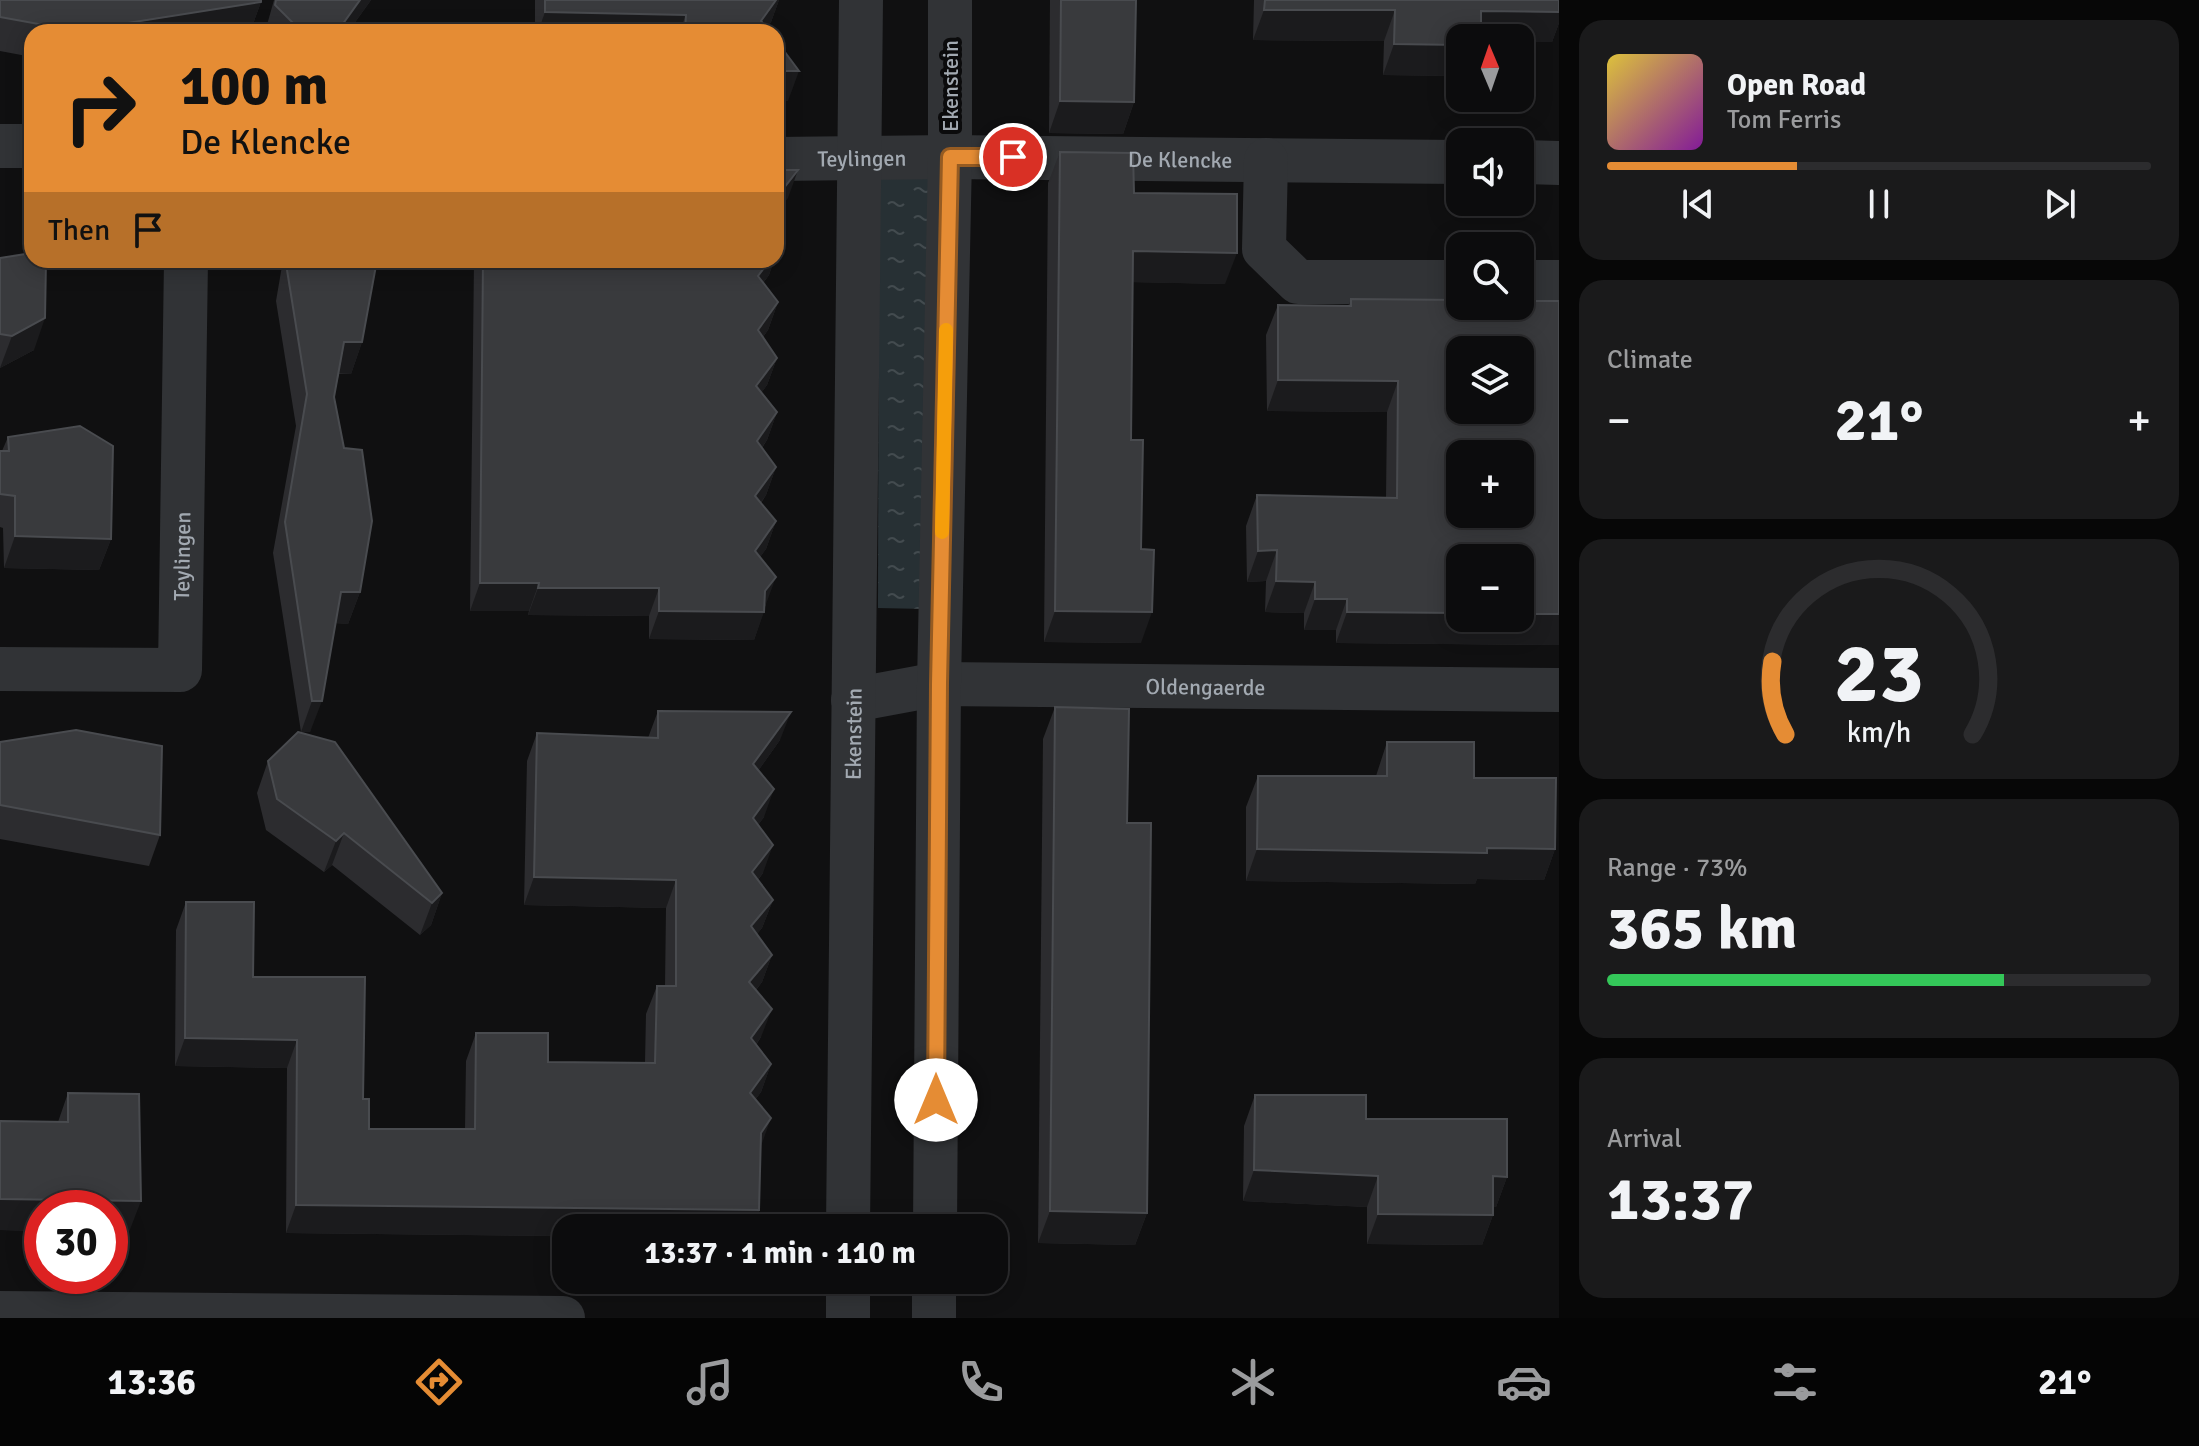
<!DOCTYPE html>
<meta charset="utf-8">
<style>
:root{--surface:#0c0c0d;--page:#1a1a1b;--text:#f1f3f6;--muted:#9a9b9d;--line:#2c2c2e;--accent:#e58c34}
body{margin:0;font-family:Signika,sans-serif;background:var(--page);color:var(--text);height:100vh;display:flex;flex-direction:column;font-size:30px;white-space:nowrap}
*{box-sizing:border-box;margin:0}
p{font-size:26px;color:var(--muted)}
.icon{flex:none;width:44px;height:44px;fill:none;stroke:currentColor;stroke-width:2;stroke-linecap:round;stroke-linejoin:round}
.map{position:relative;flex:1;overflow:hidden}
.panel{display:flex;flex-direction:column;gap:20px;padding:20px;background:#070707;width:640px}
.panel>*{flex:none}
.banner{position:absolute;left:24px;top:24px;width:760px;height:244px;border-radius:24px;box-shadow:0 4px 20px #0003,0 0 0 2px var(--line);background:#e58c34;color:#111;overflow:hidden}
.needle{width:52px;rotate:358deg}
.buttons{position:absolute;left:1446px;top:24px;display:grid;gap:16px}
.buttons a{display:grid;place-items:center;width:88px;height:88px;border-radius:16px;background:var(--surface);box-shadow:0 4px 20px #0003,0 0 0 2px var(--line);font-size:40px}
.speed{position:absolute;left:24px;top:1190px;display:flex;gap:16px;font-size:40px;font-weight:700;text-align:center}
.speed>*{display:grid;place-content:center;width:104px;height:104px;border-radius:50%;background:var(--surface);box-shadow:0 4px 20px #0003,0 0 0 2px var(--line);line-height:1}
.speed .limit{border:12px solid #d22;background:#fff;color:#111}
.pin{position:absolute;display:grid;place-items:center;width:68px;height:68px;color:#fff;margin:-34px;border:4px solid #fff;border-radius:50%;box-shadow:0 2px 8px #0007}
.me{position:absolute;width:88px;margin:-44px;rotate:0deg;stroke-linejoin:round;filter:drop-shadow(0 0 6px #0008)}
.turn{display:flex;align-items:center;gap:28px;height:168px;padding:0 24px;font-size:36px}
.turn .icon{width:104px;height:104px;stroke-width:2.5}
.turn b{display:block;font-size:56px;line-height:68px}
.then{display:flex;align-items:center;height:76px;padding:0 24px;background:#0003;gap:16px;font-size:30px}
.big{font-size:60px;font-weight:700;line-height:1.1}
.panel .card{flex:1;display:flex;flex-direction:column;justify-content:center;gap:12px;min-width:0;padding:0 28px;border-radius:24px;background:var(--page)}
.panel .dial{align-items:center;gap:0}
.dial svg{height:208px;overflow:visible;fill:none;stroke:var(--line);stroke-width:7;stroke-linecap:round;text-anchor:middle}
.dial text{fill:var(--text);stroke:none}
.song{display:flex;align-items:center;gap:24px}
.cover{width:96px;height:96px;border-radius:12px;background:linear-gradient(135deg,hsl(50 70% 55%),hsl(290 70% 35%))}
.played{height:8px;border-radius:4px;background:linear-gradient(90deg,var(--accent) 35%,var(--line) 35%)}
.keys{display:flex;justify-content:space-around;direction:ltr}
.heat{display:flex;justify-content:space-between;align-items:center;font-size:44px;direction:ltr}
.charge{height:12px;border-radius:6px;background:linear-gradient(90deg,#34c759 73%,var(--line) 0)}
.trip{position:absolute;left:552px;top:1214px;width:456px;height:80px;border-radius:24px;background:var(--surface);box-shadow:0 4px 20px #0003,0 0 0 2px var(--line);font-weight:700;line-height:80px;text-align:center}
.tabs{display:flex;height:128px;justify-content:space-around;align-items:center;background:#050505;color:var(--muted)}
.tabs .icon{width:56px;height:56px}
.tabs .on{color:var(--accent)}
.tabs b{font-size:36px;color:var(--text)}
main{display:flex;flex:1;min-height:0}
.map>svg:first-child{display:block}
.water{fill:url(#water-ripples)}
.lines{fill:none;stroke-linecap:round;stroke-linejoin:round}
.street{stroke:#313336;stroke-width:44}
.wall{fill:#2c2c2f}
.shaded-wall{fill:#1b1b1d}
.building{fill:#393a3d;stroke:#494b4f;stroke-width:2;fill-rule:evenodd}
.route-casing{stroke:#955b22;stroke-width:20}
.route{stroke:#e58c34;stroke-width:14}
.slow{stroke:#f59e0b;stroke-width:14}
.labels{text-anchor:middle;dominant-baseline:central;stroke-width:8;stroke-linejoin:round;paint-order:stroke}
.street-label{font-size:22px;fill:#a2a9b1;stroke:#0b0b0c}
</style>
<main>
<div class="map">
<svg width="1559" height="1318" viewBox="0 0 1559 1318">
<defs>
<pattern id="water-ripples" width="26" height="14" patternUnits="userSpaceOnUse" patternTransform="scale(2)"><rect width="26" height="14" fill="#273034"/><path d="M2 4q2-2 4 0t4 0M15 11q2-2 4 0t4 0" fill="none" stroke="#434b4f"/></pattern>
</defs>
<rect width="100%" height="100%" fill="#101011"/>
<path class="water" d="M 879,176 L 932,177 L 926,609 L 878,608 Z"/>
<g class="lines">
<g class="street">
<path d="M 0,146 L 32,146"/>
<path id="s1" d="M 776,159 L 950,157 L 1460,162"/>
<path d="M 1266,160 L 1264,249 L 1298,282 L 1460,282"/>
<path d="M 1520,162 L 1559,163"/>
<path d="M 1520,282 L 1559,282"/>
<path id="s2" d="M 0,669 L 180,670 L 186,260"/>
<path id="s3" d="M 853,700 L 939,684 L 1559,690"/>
<path id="s4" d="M 848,1228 L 861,0"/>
<path d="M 935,1228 L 939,684 L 950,157 L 950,0"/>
<path d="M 0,1313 L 563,1318"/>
<path d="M 848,1318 L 848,1280"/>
<path d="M 934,1318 L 934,1280"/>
</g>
</g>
<g class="wall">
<path d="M 0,0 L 261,2 L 250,32 L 32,32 L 32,57 L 0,51 Z"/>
<path d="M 274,0 L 371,0 L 348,32 L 265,32 Z"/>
<path d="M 535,0 L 779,0 L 771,22 L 767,28 L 770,32 L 535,32 Z"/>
<path d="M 1050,0 L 1136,0 L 1134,102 L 1123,134 L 1049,133 Z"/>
<path d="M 1254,0 L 1559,0 L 1559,23 L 1552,42 L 1520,42 L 1520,38 L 1460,38 L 1460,76 L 1383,75 L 1384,41 L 1253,40 Z"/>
<path d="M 1060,152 L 1134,193 L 1225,284 L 1133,282 L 1131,440 L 1141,643 L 1044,642 L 1048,183 Z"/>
<path d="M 0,258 L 34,350 L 0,368 Z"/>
<path d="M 283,260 L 377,260 L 362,342 L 351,374 L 339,374 L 334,397 L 360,592 L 348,624 L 336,623 L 310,732 L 301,732 L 273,553 L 296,426 L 276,301 Z"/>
<path d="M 474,260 L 774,260 L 769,275 L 763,283 L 778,302 L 768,330 L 763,337 L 777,358 L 767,385 L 761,393 L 777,412 L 767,440 L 762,448 L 776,467 L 766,495 L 761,503 L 776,521 L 766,549 L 760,557 L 766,604 L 754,640 L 649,639 L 649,616 L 528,615 L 529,611 L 470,611 Z"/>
<path d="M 1351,299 L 1559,301 L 1559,645 L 1336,643 L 1336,630 L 1304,630 L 1304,613 L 1265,612 L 1266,581 L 1247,582 L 1246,526 L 1257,495 L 1386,498 L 1387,412 L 1267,411 L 1266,335 L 1278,305 L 1348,306 Z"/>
<path d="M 8,437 L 111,539 L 99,570 L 4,568 L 3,528 L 0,527 L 0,451 L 2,451 Z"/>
<path d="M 1055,707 L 1127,823 L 1147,1213 L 1135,1245 L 1038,1243 L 1043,739 Z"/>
<path d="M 658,711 L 780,740 L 758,771 L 764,817 L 758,825 L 763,873 L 758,880 L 773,900 L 762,928 L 757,934 L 772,955 L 762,982 L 756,990 L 761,1037 L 756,1045 L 771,1064 L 761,1092 L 755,1100 L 760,1147 L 759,1210 L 753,1228 L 566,1228 L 566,1236 L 286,1233 L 287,1068 L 175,1066 L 176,930 L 186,902 L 363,1099 L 369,1129 L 465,1129 L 466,1061 L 476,1033 L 548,1062 L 645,1063 L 646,1014 L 657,986 L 665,986 L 666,908 L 524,905 L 527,761 L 537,733 L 648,738 Z"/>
<path d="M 0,742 L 160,835 L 149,866 L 0,839 Z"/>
<path d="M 1387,742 L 1474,778 L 1555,849 L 1544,880 L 1477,879 L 1475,884 L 1246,881 L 1246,807 L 1258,776 L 1376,776 Z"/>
<path d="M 268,761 L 442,893 L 431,925 L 420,935 L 332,865 L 324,872 L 266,830 L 257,793 Z"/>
<path d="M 68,1093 L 129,1232 L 110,1232 L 110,1208 L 42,1208 L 42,1231 L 0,1230 L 58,1122 Z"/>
<path d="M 1255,1095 L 1366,1119 L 1507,1177 L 1496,1207 L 1493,1207 L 1493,1215 L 1482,1245 L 1367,1244 L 1367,1207 L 1243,1201 L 1244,1126 Z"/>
</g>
<g class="shaded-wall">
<path d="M 360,0 L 371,0 L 348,32 L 315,32 Z"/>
<path d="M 776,0 L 779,0 L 771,22 L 764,32 L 761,21 Z"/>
<path d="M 261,2 L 250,32 L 77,32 Z"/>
<path d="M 1264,10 L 1395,10 L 1384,41 L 1253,40 Z"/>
<path d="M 1481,11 L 1559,12 L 1559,23 L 1552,42 L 1520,42 L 1520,38 L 1472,38 Z"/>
<path d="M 545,12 L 686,15 L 679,32 L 538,32 Z"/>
<path d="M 1394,44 L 1460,45 L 1460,76 L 1383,75 Z"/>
<path d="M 776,71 L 799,71 L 788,101 L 776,101 Z"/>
<path d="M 1060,101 L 1134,102 L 1123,134 L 1049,133 Z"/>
<path d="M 798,170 L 788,198 L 776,213 L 776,198 Z"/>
<path d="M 1133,251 L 1237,253 L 1225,284 L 1122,282 Z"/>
<path d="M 770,260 L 774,260 L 769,275 L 748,303 L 758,276 Z"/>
<path d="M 778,302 L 768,330 L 748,357 L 758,330 Z"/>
<path d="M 45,318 L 34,350 L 0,368 L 12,336 Z"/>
<path d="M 344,342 L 362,342 L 351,374 L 333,373 Z"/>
<path d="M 777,358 L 767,385 L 746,414 L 756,386 Z"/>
<path d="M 1278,380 L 1398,381 L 1387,412 L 1267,411 Z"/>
<path d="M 777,412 L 767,440 L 747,468 L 757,441 Z"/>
<path d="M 776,467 L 766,495 L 745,524 L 755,496 Z"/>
<path d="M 776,521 L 766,549 L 745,578 L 755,551 Z"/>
<path d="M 15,536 L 111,539 L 99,570 L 4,568 Z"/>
<path d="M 1277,550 L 1266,581 L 1247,582 L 1258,551 Z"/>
<path d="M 776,577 L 766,604 L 760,612 L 764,612 L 754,640 L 649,639 L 659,611 L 765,591 Z"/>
<path d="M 1276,581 L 1315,582 L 1304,613 L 1265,612 Z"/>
<path d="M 480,583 L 539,583 L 529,611 L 470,611 Z"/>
<path d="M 538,588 L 659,588 L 649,616 L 528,615 Z"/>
<path d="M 341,592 L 360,592 L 348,624 L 330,623 Z"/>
<path d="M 1315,599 L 1347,599 L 1336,630 L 1304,630 Z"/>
<path d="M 1055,611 L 1152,612 L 1141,643 L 1044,642 Z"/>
<path d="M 1347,612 L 1460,613 L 1460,618 L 1520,618 L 1520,614 L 1559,614 L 1559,645 L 1336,643 Z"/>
<path d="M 312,701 L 322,701 L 310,732 L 301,732 Z"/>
<path d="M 791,712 L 780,740 L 743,792 L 753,764 Z"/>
<path d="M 774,789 L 764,817 L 743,846 L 753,818 Z"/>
<path d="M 344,833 L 332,865 L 324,872 L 336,841 Z"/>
<path d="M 773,845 L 763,873 L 742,900 L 752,872 Z"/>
<path d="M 1487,848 L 1555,849 L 1544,880 L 1477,879 L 1475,884 L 1246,881 L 1257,849 Z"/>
<path d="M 534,877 L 676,880 L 666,908 L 524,905 Z"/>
<path d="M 442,893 L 431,925 L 420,935 L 432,903 Z"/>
<path d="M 773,900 L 762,928 L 741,954 L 751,926 Z"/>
<path d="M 772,955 L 762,982 L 739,1010 L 749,982 Z"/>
<path d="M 772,1009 L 761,1037 L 741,1066 L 751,1038 Z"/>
<path d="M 185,1038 L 297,1040 L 287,1068 L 175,1066 Z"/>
<path d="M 771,1064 L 761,1092 L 739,1121 L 750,1093 Z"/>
<path d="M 771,1118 L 761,1146 L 761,1133 Z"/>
<path d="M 1254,1170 L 1378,1176 L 1367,1207 L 1243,1201 Z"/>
<path d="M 1493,1176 L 1507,1177 L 1496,1207 L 1482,1207 Z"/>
<path d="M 0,1199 L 141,1201 L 129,1232 L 110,1232 L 110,1208 L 42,1208 L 42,1231 L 0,1230 Z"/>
<path d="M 296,1205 L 759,1210 L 753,1228 L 566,1228 L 566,1236 L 286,1233 Z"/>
<path d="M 1050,1211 L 1147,1213 L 1135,1245 L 1038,1243 Z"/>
<path d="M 1378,1214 L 1493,1215 L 1482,1245 L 1367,1244 Z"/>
</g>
<g class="building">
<path d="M 0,0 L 261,0 L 261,2 L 77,31 L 0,17 Z"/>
<path d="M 276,0 L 360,0 L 342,25 L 315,32 L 302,32 L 275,5 Z"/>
<path d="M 545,0 L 776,0 L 761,21 L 770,32 L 685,32 L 686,15 L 545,12 Z"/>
<path d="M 1061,0 L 1136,0 L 1134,102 L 1060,101 Z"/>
<path d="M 1265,0 L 1559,0 L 1559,12 L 1481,11 L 1481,38 L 1460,38 L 1460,45 L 1394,44 L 1395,10 L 1264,10 Z"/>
<path d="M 776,40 L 799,71 L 776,71 Z"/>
<path d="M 1060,152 L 1133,153 L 1134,193 L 1237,194 L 1237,253 L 1133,251 L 1131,440 L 1143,440 L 1141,549 L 1154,550 L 1152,612 L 1055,611 Z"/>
<path d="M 776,170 L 798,170 L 776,198 Z"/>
<path d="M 32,253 L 32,260 L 46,260 L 45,318 L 12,336 L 0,334 L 0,258 Z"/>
<path d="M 289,260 L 377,260 L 362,342 L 344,342 L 334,397 L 344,448 L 362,450 L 372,521 L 360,592 L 341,592 L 322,701 L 312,701 L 285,522 L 307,394 L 287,270 Z"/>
<path d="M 483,260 L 770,260 L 758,276 L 778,302 L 758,330 L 777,358 L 756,386 L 777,412 L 757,441 L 776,467 L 755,496 L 776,521 L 755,551 L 776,577 L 765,591 L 764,612 L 659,611 L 659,588 L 538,588 L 539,583 L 480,583 Z"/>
<path d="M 1351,299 L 1460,300 L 1460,306 L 1520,306 L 1520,301 L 1559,301 L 1559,614 L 1520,614 L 1520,558 L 1460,558 L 1460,613 L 1347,612 L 1347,599 L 1315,599 L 1315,582 L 1276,581 L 1277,550 L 1258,551 L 1257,495 L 1397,498 L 1398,381 L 1278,380 L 1278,305 L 1351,306 ZM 1460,350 L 1520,350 L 1520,410 L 1460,410 ZM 1460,454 L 1520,454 L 1520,514 L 1460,514 Z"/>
<path d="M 80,426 L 113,446 L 111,539 L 15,536 L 15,496 L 0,494 L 0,451 L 9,451 L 8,437 Z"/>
<path d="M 1055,707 L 1129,709 L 1127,823 L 1151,823 L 1147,1213 L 1050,1211 Z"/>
<path d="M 658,711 L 791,712 L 753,764 L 774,789 L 753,818 L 773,845 L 752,872 L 773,900 L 751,926 L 772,955 L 749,982 L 772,1009 L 751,1038 L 771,1064 L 750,1093 L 771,1118 L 761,1133 L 759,1210 L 296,1205 L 297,1040 L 185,1038 L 186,902 L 254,902 L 253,977 L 365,977 L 363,1099 L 369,1099 L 369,1129 L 475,1129 L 476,1033 L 548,1033 L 548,1062 L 655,1063 L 657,986 L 676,986 L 676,880 L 534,877 L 537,733 L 658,738 Z"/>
<path d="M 76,730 L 162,746 L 160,835 L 0,805 L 0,742 Z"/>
<path d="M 298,732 L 335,742 L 442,893 L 432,903 L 344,833 L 336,841 L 277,799 L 268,761 Z"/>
<path d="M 1387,742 L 1474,742 L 1474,778 L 1556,778 L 1555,849 L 1487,848 L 1487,853 L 1257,849 L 1258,776 L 1387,776 Z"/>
<path d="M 68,1093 L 139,1094 L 141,1201 L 0,1199 L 0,1121 L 68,1122 Z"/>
<path d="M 1255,1095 L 1366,1095 L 1366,1119 L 1507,1119 L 1507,1177 L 1493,1176 L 1493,1215 L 1378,1214 L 1378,1176 L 1254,1170 Z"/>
</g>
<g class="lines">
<g class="route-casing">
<path id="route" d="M 936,1100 L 939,684 L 950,157 L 1013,157"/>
</g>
<use href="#route" class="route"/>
<path class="slow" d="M 942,532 L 946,330"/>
</g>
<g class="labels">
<g class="street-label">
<text transform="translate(950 86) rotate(-90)">Ekenstein</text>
<text stroke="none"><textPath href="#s1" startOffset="86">Teylingen</textPath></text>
<text stroke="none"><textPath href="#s1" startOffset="404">De Klencke</textPath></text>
<text stroke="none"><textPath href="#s2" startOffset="294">Teylingen</textPath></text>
<text stroke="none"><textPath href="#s3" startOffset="354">Oldengaerde</textPath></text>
<text stroke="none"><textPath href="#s4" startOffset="494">Ekenstein</textPath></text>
</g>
</g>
</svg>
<div class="buttons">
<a><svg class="needle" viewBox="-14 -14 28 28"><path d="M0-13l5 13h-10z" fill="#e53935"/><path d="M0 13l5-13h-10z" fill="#9a9b9d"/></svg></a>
<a><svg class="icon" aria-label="sound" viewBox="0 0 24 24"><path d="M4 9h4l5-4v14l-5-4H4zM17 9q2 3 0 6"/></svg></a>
<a><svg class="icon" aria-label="search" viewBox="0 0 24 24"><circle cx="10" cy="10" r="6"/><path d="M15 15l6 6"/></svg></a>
<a><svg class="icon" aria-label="layers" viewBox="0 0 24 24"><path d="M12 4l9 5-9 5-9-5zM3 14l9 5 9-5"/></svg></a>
<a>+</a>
<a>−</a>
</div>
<div class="speed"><div class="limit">30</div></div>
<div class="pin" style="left:1013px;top:157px;background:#d93025"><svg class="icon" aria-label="arrive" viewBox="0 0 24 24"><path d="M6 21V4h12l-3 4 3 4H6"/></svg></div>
<svg class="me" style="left:936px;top:1100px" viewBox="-20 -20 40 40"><circle r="19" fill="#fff"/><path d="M0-13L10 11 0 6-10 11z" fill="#e58c34"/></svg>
<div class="trip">13:37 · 1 min · 110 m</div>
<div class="banner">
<div class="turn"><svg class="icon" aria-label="right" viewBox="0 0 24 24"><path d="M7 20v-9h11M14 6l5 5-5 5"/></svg><div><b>100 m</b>De Klencke</div></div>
<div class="then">Then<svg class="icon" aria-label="arrive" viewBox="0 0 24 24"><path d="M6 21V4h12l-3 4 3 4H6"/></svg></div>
</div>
</div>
<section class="panel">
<div class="card">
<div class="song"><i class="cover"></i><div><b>Open Road</b><p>Tom Ferris</p></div></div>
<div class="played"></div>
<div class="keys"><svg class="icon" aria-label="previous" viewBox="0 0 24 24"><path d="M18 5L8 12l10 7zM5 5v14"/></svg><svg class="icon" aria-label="pause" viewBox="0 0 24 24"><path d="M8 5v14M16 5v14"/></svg><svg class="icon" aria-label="next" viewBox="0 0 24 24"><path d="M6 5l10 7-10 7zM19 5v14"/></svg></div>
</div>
<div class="card"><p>Climate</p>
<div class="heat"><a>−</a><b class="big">21°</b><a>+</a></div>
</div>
<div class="card dial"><svg viewBox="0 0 100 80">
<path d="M14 69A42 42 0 1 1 86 69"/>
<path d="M14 69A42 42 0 0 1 9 41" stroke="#e58c34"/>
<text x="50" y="56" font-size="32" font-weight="700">23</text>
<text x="50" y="72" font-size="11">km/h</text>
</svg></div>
<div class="card"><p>Range · 73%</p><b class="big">365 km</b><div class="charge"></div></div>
<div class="card"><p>Arrival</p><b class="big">13:37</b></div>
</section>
</main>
<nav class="tabs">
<b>13:36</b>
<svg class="icon on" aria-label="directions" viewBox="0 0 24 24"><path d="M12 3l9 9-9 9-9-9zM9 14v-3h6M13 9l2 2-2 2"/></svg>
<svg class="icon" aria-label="music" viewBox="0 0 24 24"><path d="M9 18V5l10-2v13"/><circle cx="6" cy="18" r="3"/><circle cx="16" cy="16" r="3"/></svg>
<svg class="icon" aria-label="phone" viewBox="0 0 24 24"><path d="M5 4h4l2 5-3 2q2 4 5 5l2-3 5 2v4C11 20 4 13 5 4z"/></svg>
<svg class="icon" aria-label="climate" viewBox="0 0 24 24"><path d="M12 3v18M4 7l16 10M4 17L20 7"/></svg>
<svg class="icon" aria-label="car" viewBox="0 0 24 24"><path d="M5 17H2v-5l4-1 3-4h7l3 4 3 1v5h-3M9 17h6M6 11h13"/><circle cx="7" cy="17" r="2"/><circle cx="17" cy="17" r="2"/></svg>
<svg class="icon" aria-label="filters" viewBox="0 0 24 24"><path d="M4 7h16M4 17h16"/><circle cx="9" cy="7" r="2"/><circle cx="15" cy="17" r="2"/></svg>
<b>21°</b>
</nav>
